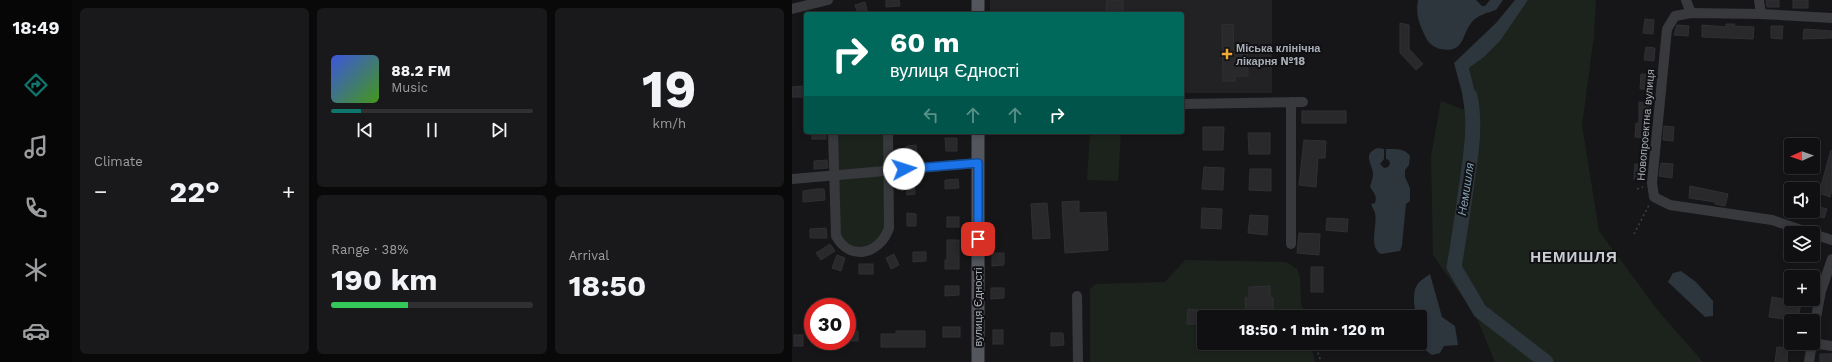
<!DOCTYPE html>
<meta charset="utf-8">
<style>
:root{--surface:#101012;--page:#19191b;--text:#f1f3f6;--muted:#9c9d9f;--line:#303032;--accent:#0f766e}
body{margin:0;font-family:"Work Sans",sans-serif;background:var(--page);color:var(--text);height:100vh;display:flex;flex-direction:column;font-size:15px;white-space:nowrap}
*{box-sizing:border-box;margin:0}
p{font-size:13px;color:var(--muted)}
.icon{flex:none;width:22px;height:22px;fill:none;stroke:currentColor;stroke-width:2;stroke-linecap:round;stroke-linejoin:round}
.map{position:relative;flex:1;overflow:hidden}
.side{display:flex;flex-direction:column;gap:8px;padding:8px;background:#09090a;width:720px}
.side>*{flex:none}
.guide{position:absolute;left:12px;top:12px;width:380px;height:122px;border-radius:4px;box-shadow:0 2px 6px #0003,0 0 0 1px var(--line);background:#00695c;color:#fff;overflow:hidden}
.needle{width:26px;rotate:268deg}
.controls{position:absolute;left:992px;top:138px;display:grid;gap:8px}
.controls a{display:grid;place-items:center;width:36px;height:36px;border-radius:4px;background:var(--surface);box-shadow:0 2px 6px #0003,0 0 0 1px var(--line);font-size:20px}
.speed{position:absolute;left:12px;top:298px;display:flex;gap:8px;font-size:20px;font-weight:700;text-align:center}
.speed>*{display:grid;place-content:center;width:52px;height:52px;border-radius:50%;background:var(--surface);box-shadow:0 2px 6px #0003,0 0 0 1px var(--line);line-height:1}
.speed .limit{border:6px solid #d22;background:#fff;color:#111}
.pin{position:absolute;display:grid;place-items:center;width:34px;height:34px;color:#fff;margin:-17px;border-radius:8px;box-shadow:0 2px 6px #0006}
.me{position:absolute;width:44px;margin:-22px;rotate:85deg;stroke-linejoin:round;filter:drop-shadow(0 0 3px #0008)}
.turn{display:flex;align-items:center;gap:14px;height:84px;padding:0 20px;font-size:18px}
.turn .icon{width:52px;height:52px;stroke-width:2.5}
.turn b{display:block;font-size:28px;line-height:34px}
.lanes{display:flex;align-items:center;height:38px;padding:0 20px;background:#0003;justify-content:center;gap:20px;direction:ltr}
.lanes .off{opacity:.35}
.big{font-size:30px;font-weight:700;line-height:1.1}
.side .tile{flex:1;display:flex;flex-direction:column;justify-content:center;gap:6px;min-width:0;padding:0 14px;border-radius:6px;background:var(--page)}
.side .dial{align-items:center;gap:0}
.dial b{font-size:52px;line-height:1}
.song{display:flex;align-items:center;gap:12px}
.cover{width:48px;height:48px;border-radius:6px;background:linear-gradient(135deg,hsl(230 70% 55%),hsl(100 70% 35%))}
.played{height:4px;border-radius:2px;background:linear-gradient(90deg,var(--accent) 15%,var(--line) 15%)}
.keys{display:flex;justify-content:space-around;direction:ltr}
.heat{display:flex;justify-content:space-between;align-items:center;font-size:22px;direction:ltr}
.charge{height:6px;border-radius:3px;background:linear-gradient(90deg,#34c759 38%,var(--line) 0)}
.side .tiles{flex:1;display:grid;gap:8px;grid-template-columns:repeat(3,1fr)}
.tile:first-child{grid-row:span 2}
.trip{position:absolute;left:405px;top:310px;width:230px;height:40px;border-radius:4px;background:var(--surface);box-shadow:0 2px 6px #0003,0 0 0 1px var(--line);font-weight:700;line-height:40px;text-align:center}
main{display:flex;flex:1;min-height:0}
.tab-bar{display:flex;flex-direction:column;width:72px;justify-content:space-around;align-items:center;background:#060607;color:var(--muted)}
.tab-bar .icon{width:28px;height:28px}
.tab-bar .active{color:var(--accent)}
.tab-bar b{font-size:18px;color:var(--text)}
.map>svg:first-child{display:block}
.built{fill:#222225}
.green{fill:#1c231d}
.water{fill:#2c363c}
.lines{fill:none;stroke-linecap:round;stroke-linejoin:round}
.river{stroke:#2c363c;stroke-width:15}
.building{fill:#29292c;stroke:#303034}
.path{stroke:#3d4044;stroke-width:1.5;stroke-dasharray:2 3;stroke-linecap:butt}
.minor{stroke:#37393d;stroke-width:10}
.major{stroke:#53565c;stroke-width:13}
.route-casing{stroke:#114b97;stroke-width:10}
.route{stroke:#1a73e8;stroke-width:7}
.poi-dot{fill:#f0a736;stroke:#111113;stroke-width:1.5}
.labels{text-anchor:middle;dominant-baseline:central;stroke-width:4;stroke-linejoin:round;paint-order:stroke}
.poi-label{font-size:11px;font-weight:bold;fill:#a8aeb8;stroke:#111113;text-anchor:start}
.street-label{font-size:11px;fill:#a8aeb8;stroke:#111113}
.water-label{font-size:12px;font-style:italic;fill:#809eb3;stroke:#111113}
.district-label{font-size:15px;font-weight:bold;letter-spacing:1px;fill:#c9cdd4;stroke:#111113}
</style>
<main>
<nav class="tab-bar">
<b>18:49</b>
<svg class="icon active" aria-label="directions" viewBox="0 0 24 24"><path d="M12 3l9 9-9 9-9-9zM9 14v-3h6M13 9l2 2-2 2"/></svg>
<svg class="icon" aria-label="music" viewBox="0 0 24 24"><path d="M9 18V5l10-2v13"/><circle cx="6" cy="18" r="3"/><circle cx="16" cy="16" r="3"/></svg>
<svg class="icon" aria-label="phone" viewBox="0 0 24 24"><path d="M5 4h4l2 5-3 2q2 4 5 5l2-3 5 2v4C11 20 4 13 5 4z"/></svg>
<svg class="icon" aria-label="climate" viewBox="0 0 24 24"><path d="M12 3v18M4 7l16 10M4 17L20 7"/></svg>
<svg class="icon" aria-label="car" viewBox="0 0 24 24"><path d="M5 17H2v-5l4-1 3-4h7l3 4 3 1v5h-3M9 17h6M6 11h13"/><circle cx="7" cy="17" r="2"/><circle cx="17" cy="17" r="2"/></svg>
</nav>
<section class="side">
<div class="tiles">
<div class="tile"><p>Climate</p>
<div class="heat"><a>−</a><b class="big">22°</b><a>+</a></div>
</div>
<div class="tile">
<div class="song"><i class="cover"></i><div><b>88.2 FM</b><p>Music</p></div></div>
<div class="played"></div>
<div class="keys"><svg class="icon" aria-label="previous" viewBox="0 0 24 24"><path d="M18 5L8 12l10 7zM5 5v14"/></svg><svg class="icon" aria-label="pause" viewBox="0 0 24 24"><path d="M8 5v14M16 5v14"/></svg><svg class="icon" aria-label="next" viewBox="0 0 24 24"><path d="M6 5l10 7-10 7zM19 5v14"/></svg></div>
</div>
<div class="tile dial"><b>19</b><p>km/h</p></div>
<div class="tile"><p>Range · 38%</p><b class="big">190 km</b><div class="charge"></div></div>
<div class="tile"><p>Arrival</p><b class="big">18:50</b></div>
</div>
</section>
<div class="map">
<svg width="1040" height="362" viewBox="0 0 1040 362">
<rect width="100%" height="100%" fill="#161618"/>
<path class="built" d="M 198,0 L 480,0 L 480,93 L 390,93 L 390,14 L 198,14 Z"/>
<g class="green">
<path d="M 736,0 L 804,0 L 802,36 L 790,125 L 807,231 L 868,313 L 911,362 L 703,362 L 684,316 L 641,255 L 639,156 L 649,101 L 675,111 L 683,118 L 683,88 L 677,68 L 692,57 L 708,41 Z"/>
<path d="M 41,132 L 96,132 L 97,228 L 77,251 L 48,244 Z"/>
<path d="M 298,132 L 329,132 L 326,181 L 295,180 Z"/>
<path d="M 393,260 L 494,262 L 505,269 L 508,277 L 509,304 L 515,317 L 412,317 L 412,343 L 518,343 L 523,362 L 298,362 L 298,289 L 304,284 L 373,282 Z"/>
</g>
<g class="water">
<path d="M 626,0 L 684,0 L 690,6 L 693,6 L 698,0 L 711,0 L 704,10 C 697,12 684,16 680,22 C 669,35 673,54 648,49 C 642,47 637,44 634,38 C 628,25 623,15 626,0 Z"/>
<path d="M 723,0 L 736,0 L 708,41 L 692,57 L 677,68 L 687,107 L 683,118 L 675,111 L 662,63 L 704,23 Z"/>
<path d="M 586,148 L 592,149 L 592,159 L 588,164 L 592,168 L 596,167 L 598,164 L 597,160 L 594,159 L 594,149 C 603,149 613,148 618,156 L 617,165 L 613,170 L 613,177 L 618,188 L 618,201 L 614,204 L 610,245 L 608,251 L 589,254 C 576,247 586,224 583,213 C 582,210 580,207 579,204 L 583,203 C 586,194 580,193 578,186 C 580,182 581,177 581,173 C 580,164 570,153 586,148 Z"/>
<path d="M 889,271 L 904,282 L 921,301 L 921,316 L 913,317 L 876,282 L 881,273 Z"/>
<path d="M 638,274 L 650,317 L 663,326 L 666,345 L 652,346 L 648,353 L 640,355 L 633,350 C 632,339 628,328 628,317 L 625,317 C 622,308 620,293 625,285 C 627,281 634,277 638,274 Z"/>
</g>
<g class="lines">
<path class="river" d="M 678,96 C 684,125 679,154 675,182 C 671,211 667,239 662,267 L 688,311 L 754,362"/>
</g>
<g class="building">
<path d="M 94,0 L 107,0 L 108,6 L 94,7 Z"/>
<path d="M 315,0 L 331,0 L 331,14 L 314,14 Z"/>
<path d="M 974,0 L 987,0 L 987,7 L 975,7 Z"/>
<rect x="1001" y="0" width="15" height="8"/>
<path d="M 73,2 L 76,14 L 66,14 L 63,5 Z"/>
<path d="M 853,19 L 862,20 L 861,34 L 851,33 Z"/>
<path d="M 608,23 L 617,25 L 617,49 L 631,64 L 624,70 L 608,53 Z"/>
<path d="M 441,24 L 442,55 L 455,54 L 456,76 L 443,76 L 443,81 L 431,81 L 430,25 Z"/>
<path d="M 934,24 L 943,24 L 942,26 L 962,27 L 961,39 L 910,37 L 910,25 L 934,27 Z"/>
<path d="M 885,25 L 897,26 L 896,36 L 882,35 Z"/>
<path d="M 979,26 L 991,26 L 990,39 L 979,38 Z"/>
<path d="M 1012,29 L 1040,31 L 1040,38 L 1011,39 Z"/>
<path d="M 854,47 L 863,48 L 862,61 L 852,60 Z"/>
<path d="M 849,74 L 861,75 L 860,89 L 848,89 Z"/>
<path d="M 12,86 L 13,97 L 0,97 L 0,87 Z"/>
<path d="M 847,102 L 859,103 L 856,138 L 843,137 L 844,123 L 847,123 Z"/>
<rect x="510" y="111" width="44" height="12"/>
<path d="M 872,126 L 882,127 L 881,141 L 871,140 Z"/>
<path d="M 411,127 L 432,127 L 431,150 L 411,150 Z"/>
<rect x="20" y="132" width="14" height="7"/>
<path d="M 456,133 L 478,133 L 478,154 L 457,154 Z"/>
<path d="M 153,138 L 165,138 L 165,151 L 154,151 Z"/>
<path d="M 512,140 L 534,141 L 533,158 L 526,158 L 524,187 L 507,185 Z"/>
<path d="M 124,145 L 125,157 L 115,158 L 115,146 Z"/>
<path d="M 1039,150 L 1040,189 L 1038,197 L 1027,193 Z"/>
<path d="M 35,160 L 36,168 L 22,169 L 22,161 Z"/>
<path d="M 869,163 L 881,164 L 880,178 L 867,176 Z"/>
<path d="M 843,164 L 854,165 L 852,179 L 842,179 Z"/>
<path d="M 412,167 L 432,168 L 431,190 L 410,189 Z"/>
<path d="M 458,169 L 479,169 L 479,191 L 457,190 Z"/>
<path d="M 166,179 L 167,188 L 153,189 L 153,180 Z"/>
<path d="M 114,182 L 122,182 L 123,194 L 115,195 Z"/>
<path d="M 898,186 L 936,194 L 933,206 L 923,204 L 923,202 L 897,198 Z"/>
<path d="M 24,189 L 32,189 L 33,200 L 11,202 L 11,191 Z"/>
<path d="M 287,201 L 287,213 L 314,212 L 316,250 L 273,253 L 270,202 Z"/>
<path d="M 255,203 L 258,238 L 241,239 L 239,204 Z"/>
<path d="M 1023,206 L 1035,209 L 1032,218 L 1020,215 Z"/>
<path d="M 410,208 L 430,209 L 429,229 L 409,228 Z"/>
<path d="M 115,213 L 124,214 L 124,226 L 115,226 Z"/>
<path d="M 458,215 L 476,216 L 475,235 L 456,233 Z"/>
<rect x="155" y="217" width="12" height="10"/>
<path d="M 535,218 L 556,219 L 555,232 L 534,230 Z"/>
<path d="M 34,228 L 35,238 L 18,238 L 18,229 Z"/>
<path d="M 507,233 L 528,234 L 527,255 L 505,253 Z"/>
<path d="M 993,237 L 999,238 L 999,255 L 991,255 Z"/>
<path d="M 155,240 L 167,240 L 167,269 L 153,269 L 153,260 L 155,260 Z"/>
<path d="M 38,244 L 43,251 L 29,260 L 24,253 Z"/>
<path d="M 121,252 L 134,252 L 134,261 L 121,262 Z"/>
<path d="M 200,253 L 212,253 L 212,265 L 200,266 Z"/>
<path d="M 102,254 L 107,265 L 99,269 L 94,258 Z"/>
<path d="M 45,255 L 53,258 L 49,271 L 40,268 Z"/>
<rect x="67" y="264" width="14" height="10"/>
<rect x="519" y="267" width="12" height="25"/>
<path d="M 153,286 L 167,286 L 167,295 L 153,296 Z"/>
<path d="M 478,286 L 478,298 L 481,298 L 481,316 L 454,316 L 453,298 L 457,298 L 457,287 Z"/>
<path d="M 199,288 L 212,288 L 212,298 L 199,299 Z"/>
<path d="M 980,297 L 1009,302 L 1006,321 L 977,317 Z"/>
<path d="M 396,309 L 406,310 L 406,324 L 395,324 Z"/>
<rect x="151" y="327" width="17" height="10"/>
<rect x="201" y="330" width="10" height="14"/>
<rect x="57" y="331" width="9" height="10"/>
<path d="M 104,331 L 133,331 L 133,347 L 89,347 L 89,334 L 104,334 Z"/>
<path d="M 259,333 L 271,333 L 272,345 L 259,346 Z"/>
<rect x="2" y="335" width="9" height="11"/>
<path d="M 985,347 L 996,348 L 995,362 L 983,362 Z"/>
<rect x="1028" y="354" width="12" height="8"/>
</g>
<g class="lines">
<g class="path">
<path d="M 845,189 L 851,187"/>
<path d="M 842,234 L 857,205"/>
<path d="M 523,343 L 529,362"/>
</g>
<g class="minor">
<path d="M 894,0 L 899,13"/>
<path d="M 967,0 L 969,14"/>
<path d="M 0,9 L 36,0"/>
<path d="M 390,104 L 511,102"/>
<path d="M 41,132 L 44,236 C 58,262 88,254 97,228 L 96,132"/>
<path d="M 0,179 L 186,163"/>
<path d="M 1018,233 L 980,220 L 878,205 L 862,197 L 860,183 L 875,29 L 883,16 L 899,13 L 969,14 L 1040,18"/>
<path d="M 1021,234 L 1040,240"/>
<path d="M 499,244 L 499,102"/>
<path d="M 285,296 L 286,362"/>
<path d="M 1021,333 L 1029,291 L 1040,259"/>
<path d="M 1020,343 L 1040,346"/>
<path d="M 1017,362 L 1020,343"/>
</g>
<g class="major">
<path d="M 186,0 L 186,14"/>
<path d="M 186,132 L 186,362"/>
</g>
</g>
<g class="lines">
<g class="route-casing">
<path id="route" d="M 112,169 L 186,163 L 186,239"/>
</g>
<use href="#route" class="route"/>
</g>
<path class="poi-dot" d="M433 48h4v4h4v4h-4v4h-4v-4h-4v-4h4z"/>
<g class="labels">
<g class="poi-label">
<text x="444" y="48">Міська клінічна<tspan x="444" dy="13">лікарня №18</tspan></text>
</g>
<g class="street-label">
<text transform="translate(854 125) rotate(-85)">Новопроектна вулиця</text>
<text transform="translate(186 307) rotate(-90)">вулиця Єдності</text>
</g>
<g class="water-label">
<text transform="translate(674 189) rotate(-81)">Немишля</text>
</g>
<g class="district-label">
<text x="782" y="257">НЕМИШЛЯ</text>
</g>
</g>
</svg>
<div class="controls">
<a><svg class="needle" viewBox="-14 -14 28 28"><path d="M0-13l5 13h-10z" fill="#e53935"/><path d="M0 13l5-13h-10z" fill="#9c9d9f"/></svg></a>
<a><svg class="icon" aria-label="sound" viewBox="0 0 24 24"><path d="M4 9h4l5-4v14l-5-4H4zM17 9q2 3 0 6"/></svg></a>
<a><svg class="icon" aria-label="layers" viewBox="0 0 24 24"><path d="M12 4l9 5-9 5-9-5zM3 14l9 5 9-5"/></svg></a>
<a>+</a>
<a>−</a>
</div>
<div class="speed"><div class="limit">30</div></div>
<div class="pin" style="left:186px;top:239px;background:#d93025"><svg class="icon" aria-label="arrive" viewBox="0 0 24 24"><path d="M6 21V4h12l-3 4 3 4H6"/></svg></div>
<svg class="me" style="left:112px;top:169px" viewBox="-20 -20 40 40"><circle r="19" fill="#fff"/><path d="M0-13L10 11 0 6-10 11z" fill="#1a73e8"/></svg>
<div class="trip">18:50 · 1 min · 120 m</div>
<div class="guide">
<div class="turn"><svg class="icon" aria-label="right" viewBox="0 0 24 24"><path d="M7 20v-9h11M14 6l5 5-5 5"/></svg><div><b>60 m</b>вулиця Єдності</div></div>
<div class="lanes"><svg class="icon off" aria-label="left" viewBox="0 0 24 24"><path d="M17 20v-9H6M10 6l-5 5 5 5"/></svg><svg class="icon off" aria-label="ahead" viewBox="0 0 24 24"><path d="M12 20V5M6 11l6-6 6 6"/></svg><svg class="icon off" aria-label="ahead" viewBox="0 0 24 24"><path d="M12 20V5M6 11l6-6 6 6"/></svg><svg class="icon" aria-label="right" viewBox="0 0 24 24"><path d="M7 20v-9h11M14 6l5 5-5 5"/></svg></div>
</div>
</div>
</main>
